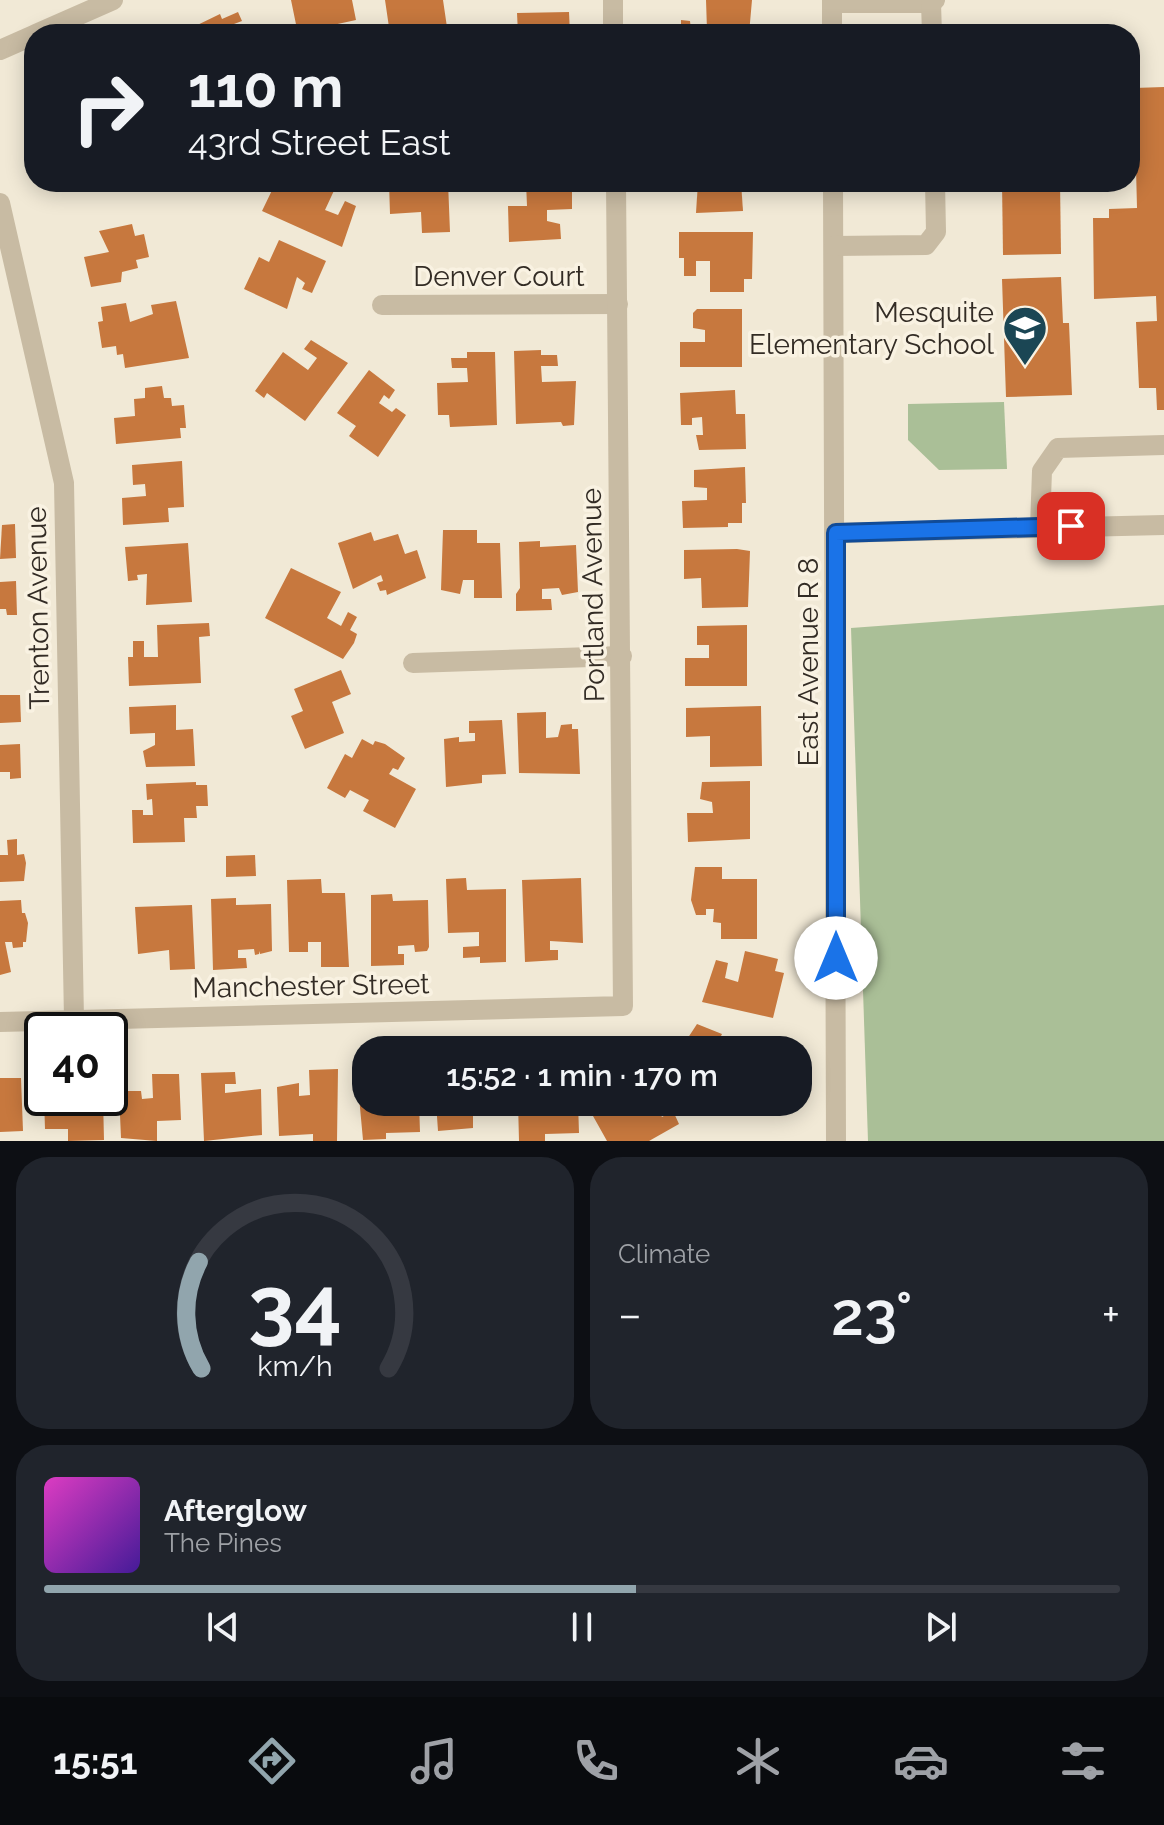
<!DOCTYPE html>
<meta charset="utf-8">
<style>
:root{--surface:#171b24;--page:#20242c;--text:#f1f3f6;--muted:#9ea1a6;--line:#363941;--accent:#91a5ad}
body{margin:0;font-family:Raleway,sans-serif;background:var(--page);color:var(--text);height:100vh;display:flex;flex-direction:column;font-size:30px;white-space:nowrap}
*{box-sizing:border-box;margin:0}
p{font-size:26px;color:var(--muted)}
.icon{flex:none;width:44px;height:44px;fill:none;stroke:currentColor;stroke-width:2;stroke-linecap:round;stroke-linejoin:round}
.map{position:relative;height:1141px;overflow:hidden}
.drawer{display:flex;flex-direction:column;gap:16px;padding:16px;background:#0d0f14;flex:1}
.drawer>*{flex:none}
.hud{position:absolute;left:24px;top:24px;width:1116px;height:168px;border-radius:32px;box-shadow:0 4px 20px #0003;background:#171b24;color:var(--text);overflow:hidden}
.speed{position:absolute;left:24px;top:1012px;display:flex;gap:16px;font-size:40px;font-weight:700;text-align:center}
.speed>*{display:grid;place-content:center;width:104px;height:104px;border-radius:50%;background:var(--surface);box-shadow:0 4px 20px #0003;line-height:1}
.speed .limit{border:4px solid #111;border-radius:12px;background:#fff;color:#111}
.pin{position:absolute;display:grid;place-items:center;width:68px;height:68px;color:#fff;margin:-34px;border-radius:16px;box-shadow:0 4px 12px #0006}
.me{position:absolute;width:88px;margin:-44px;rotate:0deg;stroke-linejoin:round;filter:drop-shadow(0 0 6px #0008)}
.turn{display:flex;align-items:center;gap:28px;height:168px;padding:0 32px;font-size:36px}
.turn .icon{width:104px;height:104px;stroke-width:2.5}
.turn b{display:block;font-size:56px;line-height:68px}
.big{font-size:60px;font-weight:600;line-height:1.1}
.drawer .card{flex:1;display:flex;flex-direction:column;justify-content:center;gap:12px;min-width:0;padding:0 28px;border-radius:32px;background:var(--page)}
.drawer .dial{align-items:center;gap:0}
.dial svg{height:208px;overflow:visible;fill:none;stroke:var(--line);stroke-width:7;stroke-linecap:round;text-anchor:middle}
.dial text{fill:var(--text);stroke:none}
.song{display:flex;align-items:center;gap:24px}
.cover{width:96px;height:96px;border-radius:12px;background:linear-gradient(135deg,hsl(310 70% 55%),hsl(260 70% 35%))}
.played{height:8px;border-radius:4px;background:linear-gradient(90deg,var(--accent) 55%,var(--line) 55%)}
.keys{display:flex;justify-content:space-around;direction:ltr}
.heat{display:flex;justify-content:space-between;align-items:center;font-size:44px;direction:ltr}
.drawer .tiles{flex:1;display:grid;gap:16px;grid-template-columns:1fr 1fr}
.card:last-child{grid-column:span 2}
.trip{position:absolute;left:352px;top:1036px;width:460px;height:80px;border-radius:32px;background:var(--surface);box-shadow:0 4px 20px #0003;font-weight:600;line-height:80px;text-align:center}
.tabs{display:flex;height:128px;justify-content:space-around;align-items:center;background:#090b0e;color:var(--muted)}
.tabs .icon{width:56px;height:56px}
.tabs .on{color:var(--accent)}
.tabs b{font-size:36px;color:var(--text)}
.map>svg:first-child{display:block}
.green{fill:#aabf97}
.building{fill:#c7783e}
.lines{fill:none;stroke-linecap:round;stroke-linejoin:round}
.minor{stroke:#c8bba3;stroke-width:20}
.route-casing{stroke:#114b97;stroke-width:20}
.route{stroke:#1a73e8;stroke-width:14}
.labels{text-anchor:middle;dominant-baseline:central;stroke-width:7;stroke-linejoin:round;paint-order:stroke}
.street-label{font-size:28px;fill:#332c25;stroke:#f9f2e2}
.poi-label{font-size:28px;fill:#332c25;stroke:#f9f2e2;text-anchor:end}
</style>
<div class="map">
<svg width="1164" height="1141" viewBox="0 0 1164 1141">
<rect width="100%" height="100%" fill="#f1e9d6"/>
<g class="green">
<path d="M 1004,402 L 1007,469 L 939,470 L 908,440 L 908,404 Z"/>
<path d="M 1164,605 L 1164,1141 L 868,1141 L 851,628 Z"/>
</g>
<g class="building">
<path d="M 291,0 L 352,0 L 356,20 L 333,25 L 335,34 L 298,34 Z"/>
<path d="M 385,0 L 443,0 L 448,34 L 420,34 L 419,25 L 413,26 L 414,34 L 390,34 Z"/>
<path d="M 706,0 L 752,0 L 749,34 L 676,34 L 681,31 L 681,20 L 690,21 L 691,30 L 707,30 Z"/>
<path d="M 238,12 L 242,21 L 226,27 L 229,34 L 185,31 L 220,14 L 222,19 Z"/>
<path d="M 569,12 L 570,34 L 518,34 L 517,13 Z"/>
<path d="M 1164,87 L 1164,410 L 1157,410 L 1156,388 L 1139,388 L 1136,322 L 1157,321 L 1156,296 L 1094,299 L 1093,218 L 1109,218 L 1109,209 L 1137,208 L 1134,88 Z"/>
<path d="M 276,182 L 338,182 L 325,210 L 338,215 L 345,201 L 356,206 L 342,247 L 262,211 Z"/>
<path d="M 389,182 L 448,182 L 450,232 L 422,233 L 421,212 L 390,214 Z"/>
<path d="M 526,182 L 572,182 L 572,209 L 547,210 L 547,221 L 560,224 L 561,239 L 509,242 L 508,206 L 527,206 Z"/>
<path d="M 698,182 L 741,182 L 743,211 L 696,213 Z"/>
<path d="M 1002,182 L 1060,182 L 1061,254 L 1003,255 Z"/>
<path d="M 132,224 L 135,236 L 144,234 L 149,257 L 136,260 L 138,268 L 122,272 L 121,282 L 91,287 L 84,257 L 109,252 L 99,231 Z"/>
<path d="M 679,232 L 753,232 L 752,279 L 744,279 L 744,292 L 710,292 L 710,261 L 696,261 L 696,276 L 684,276 L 684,258 L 679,258 Z"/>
<path d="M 279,240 L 326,261 L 312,293 L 302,289 L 305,283 L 297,277 L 287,309 L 244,289 L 259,257 L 269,262 Z"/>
<path d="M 1061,277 L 1063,323 L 1069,323 L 1072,395 L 1006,397 L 1002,279 Z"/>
<path d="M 176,301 L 189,358 L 125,368 L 123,354 L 117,355 L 116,346 L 102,348 L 98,322 L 103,321 L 101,307 L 126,303 L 130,322 L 153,314 L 151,305 Z"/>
<path d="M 697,309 L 742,309 L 742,367 L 680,367 L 680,342 L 705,342 L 705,330 L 693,328 L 693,313 Z"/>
<path d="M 311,340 L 348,363 L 305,421 L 267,393 L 264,398 L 255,391 L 283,352 L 308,370 L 317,358 L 304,349 Z"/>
<path d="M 541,350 L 541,355 L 557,355 L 558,366 L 541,366 L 542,382 L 576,381 L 574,425 L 563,426 L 561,422 L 516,424 L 514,351 Z"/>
<path d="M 467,352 L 495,352 L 497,425 L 450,427 L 449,415 L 438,415 L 437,383 L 468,382 L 467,368 L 452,368 L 451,358 L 467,358 Z"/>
<path d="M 369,370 L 395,390 L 389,399 L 384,395 L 379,403 L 392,412 L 396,408 L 406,415 L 378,457 L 349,436 L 356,426 L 337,413 Z"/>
<path d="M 162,386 L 164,398 L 171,398 L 172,406 L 184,405 L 186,428 L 180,428 L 181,438 L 116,444 L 114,418 L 135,416 L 134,399 L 145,398 L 145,388 Z"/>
<path d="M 735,390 L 736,414 L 745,414 L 746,449 L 699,450 L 696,435 L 703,435 L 702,417 L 692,418 L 692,425 L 681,425 L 680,393 Z"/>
<path d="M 182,461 L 184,507 L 168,508 L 169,522 L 123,525 L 122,498 L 146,496 L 145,484 L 133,485 L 132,465 Z"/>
<path d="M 745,467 L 746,503 L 742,503 L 742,523 L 728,523 L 728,527 L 683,528 L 682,501 L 707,500 L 707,488 L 694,487 L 694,470 Z"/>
<path d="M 15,524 L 16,558 L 0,559 L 2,525 Z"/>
<path d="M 443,530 L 477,530 L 477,543 L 500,543 L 502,598 L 474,598 L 474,580 L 463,580 L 460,594 L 441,590 Z"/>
<path d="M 371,532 L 374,541 L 398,534 L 405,554 L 417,550 L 426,578 L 387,595 L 386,590 L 380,591 L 377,583 L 383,581 L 381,575 L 353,589 L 338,543 Z"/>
<path d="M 540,541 L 540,547 L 576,545 L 578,592 L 562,595 L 559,588 L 542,589 L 542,599 L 551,599 L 552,610 L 516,611 L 516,594 L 520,588 L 519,542 Z"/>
<path d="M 188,543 L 192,602 L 146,605 L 147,574 L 137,575 L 138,580 L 128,581 L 125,547 Z"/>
<path d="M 737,549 L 750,551 L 748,607 L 702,608 L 701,578 L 684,579 L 684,550 Z"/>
<path d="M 291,568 L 341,592 L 327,618 L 341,626 L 348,612 L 357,617 L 350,630 L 357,634 L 354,643 L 343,659 L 265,618 Z"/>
<path d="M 16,581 L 17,615 L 7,615 L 6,609 L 0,609 L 0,582 Z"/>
<path d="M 209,623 L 210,636 L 199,637 L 201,683 L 129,686 L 128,657 L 133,657 L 133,641 L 144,641 L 144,657 L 158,657 L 157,625 Z"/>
<path d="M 747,625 L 747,686 L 685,686 L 685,658 L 709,658 L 709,645 L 697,645 L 697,626 Z"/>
<path d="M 341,670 L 351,694 L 332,702 L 344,733 L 305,749 L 291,716 L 303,711 L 294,689 Z"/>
<path d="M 0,695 L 20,695 L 21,722 L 0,723 Z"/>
<path d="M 176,705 L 176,730 L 193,729 L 195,766 L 146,767 L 143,751 L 155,745 L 155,733 L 130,734 L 129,707 Z"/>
<path d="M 761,706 L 762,766 L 710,767 L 710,736 L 686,737 L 686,708 Z"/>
<path d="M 546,712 L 546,738 L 558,737 L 561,725 L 572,724 L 572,729 L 578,729 L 580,774 L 519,773 L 517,713 Z"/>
<path d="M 502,720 L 506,774 L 482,775 L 482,783 L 446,787 L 444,739 L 459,737 L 459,742 L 475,741 L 475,733 L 469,733 L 469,721 Z"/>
<path d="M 362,739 L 373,745 L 375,741 L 385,744 L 405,758 L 398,770 L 393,768 L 389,774 L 416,789 L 395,828 L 363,811 L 369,800 L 350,790 L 345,798 L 327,788 L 345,754 L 352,758 Z"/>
<path d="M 20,744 L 21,778 L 10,779 L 10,772 L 0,772 L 0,745 Z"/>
<path d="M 750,781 L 750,839 L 688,842 L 687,813 L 713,813 L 712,802 L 700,799 L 702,782 Z"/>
<path d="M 196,782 L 196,785 L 207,785 L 208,806 L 196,806 L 197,818 L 184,818 L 185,842 L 133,843 L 132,810 L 143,810 L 143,815 L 153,815 L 152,799 L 147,800 L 146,784 Z"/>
<path d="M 17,839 L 17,855 L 24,854 L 26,863 L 24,881 L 0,882 L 0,855 L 8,855 L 7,840 Z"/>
<path d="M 255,855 L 256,876 L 226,877 L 226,856 Z"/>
<path d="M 695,867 L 722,867 L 722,879 L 757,879 L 757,939 L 721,939 L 721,923 L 713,922 L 714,909 L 706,909 L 706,915 L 696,915 L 691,900 Z"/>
<path d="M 466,878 L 467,890 L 506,889 L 506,962 L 480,963 L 480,957 L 463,958 L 463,947 L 479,946 L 479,932 L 448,933 L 446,879 Z"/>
<path d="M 581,878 L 583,943 L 550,941 L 550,950 L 558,950 L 558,960 L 525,962 L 522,880 Z"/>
<path d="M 321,879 L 322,893 L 345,893 L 349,967 L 321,967 L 321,942 L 308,942 L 308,952 L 289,952 L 287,880 Z"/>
<path d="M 392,894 L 393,901 L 428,900 L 429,947 L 427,951 L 415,952 L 414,945 L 398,946 L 398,954 L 404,954 L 404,965 L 371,966 L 371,895 Z"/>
<path d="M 236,898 L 236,905 L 271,904 L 272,951 L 260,954 L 259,951 L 259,954 L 255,955 L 254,949 L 238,950 L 238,958 L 246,958 L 247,968 L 213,970 L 211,899 Z"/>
<path d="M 21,900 L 22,913 L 25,913 L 28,923 L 26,942 L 23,942 L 23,947 L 13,948 L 12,942 L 5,942 L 11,972 L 0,975 L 0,901 Z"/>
<path d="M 192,905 L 195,969 L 170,970 L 169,950 L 138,954 L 135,907 Z"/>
<path d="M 745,951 L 778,959 L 775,971 L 784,973 L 773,1018 L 702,1002 L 716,960 L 728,963 L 725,978 L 738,982 Z"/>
<path d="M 697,1024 L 722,1034 L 716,1046 L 725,1050 L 680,1050 Z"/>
<path d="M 366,1068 L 366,1102 L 419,1102 L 420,1132 L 386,1133 L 386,1139 L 363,1140 L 357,1075 L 359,1069 Z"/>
<path d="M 338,1069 L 337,1141 L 313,1141 L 313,1134 L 279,1136 L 277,1087 L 299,1083 L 299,1096 L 310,1095 L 309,1070 Z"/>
<path d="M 235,1072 L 236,1084 L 225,1084 L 225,1093 L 261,1089 L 262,1135 L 204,1141 L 201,1073 Z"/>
<path d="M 152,1074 L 179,1074 L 181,1120 L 157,1121 L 157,1141 L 121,1138 L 119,1091 L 141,1091 L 142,1099 L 153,1098 Z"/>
<path d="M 0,1078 L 21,1078 L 23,1131 L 0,1132 Z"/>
<path d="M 44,1098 L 103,1098 L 104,1140 L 68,1141 L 68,1129 L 45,1129 Z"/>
<path d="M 436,1102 L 496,1102 L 497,1113 L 473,1113 L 473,1128 L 438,1131 Z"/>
<path d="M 518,1102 L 578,1102 L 579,1133 L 545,1134 L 545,1141 L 519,1141 Z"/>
<path d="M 621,1102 L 654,1102 L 662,1117 L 673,1111 L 679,1124 L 649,1141 L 607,1141 L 593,1116 L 606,1108 L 608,1113 L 623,1105 Z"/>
<path d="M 692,1102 L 729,1102 L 723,1116 Z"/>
</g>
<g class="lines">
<g class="minor">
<path d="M 613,0 L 613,34"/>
<path d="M 832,0 L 832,34"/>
<path d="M 832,3 L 931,3 L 935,0"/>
<path d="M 931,3 L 932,34"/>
<path d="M 36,34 L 113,0"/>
<path d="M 0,50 L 34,35"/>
<path d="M 833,182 L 836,1141"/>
<path d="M 0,203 L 64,483 L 74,1019"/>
<path d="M 834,246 L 926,245 L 936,232 L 935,182"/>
<path d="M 382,305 L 618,304"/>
<path d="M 1040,527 L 1042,471 L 1058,448 L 1164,445"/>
<path d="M 836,533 L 1164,525"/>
<path d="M 413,663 L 622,656"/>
<path d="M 0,1022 L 623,1006 L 616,182"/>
</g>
</g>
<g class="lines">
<g class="route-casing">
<path id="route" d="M 836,958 L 836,533 L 1071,526"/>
</g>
<use href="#route" class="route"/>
</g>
<defs>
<g id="school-pin" transform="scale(2.3)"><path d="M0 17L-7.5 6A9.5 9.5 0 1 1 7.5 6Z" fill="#1b4654" stroke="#f9f2e2"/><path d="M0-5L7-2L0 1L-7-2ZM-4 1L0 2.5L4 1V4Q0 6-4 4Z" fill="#fff"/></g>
</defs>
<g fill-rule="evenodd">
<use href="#school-pin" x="1025" y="328"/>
</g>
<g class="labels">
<g class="street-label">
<text x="499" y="276">Denver Court</text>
<text transform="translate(593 595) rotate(-91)">Portland Avenue</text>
<text transform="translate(38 608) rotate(-91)">Trenton Avenue</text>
<text transform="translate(808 662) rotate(-90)">East Avenue R 8</text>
<text transform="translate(311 986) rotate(-1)">Manchester Street</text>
</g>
<g class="poi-label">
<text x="994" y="312">Mesquite<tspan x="994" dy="32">Elementary School</tspan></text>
</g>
</g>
</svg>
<div class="speed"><div class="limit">40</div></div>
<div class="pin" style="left:1071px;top:526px;background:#d93025"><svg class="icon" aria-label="arrive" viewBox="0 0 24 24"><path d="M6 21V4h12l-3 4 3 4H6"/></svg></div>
<svg class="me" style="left:836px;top:958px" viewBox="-20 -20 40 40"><circle r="19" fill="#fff"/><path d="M0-13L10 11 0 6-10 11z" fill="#1a73e8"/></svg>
<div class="trip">15:52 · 1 min · 170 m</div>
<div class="hud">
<div class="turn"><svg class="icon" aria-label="right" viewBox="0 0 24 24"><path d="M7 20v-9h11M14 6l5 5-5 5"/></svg><div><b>110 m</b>43rd Street East</div></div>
</div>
</div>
<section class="drawer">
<div class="tiles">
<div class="card dial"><svg viewBox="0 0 100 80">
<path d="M14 69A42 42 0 1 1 86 69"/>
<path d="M14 69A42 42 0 0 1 13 28" stroke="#91a5ad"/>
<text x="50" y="56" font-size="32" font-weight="700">34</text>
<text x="50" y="72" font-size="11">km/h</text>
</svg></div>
<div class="card"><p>Climate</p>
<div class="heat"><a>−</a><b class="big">23°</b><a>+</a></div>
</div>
<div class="card">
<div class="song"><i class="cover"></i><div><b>Afterglow</b><p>The Pines</p></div></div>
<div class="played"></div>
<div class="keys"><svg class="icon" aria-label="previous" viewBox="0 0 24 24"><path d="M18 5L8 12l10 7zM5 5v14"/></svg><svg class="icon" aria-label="pause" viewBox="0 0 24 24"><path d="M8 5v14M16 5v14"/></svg><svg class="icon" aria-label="next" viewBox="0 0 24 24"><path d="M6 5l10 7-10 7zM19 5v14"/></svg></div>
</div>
</div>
</section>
<nav class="tabs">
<b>15:51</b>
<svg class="icon on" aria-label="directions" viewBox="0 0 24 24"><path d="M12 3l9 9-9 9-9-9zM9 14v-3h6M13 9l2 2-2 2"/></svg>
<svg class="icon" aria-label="music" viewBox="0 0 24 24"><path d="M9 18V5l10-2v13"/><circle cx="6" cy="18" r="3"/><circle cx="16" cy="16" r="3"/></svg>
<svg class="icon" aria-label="phone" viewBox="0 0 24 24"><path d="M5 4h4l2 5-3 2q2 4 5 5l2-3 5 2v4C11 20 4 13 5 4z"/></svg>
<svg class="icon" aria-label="climate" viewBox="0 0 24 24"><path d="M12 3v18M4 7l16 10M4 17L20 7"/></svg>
<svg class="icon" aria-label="car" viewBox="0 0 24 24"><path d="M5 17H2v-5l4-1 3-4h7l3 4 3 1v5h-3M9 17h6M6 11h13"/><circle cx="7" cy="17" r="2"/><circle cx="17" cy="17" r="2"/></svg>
<svg class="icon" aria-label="filters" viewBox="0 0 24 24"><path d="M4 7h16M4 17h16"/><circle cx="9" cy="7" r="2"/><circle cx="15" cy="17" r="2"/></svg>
</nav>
